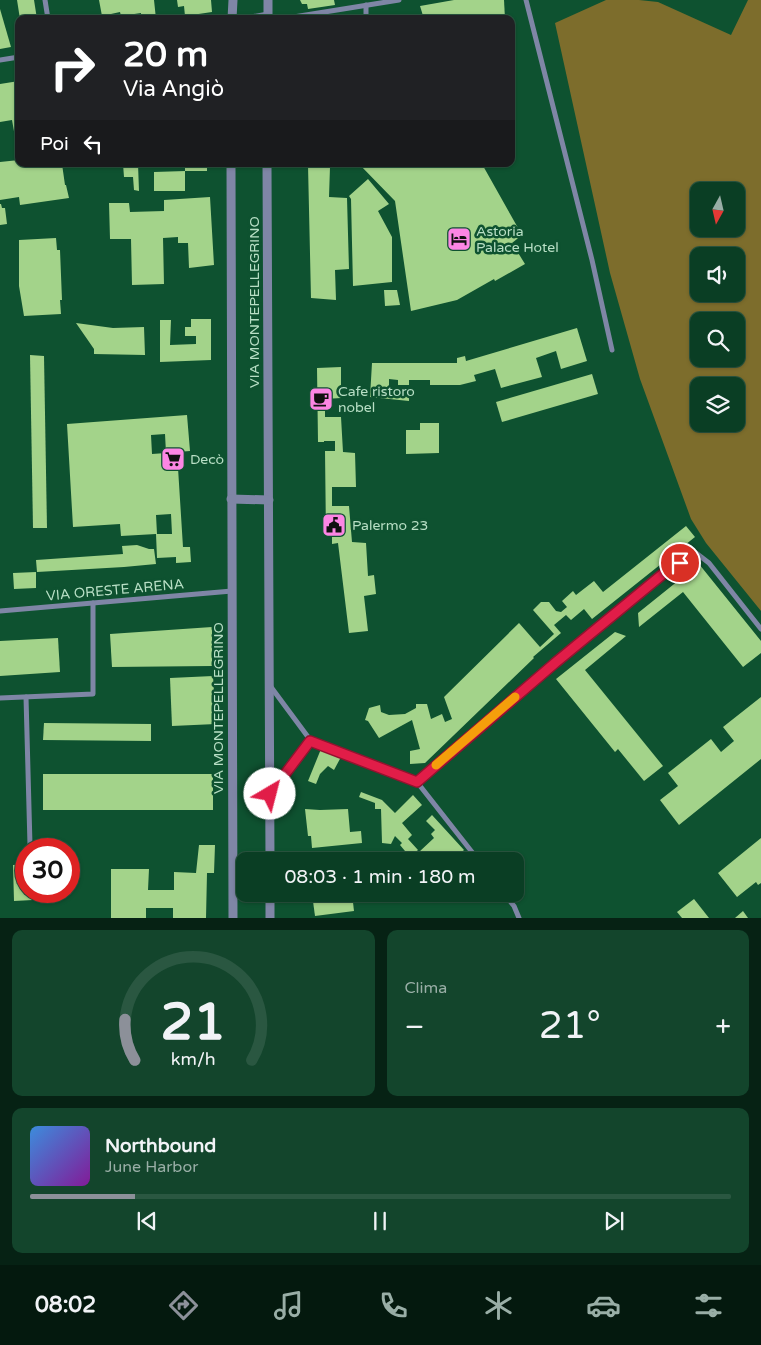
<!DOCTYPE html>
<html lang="it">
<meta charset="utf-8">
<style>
:root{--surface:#0a3e24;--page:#13452c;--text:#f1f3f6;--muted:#99aea6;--line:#2a5741;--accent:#8c9099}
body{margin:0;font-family:"Varela Round",sans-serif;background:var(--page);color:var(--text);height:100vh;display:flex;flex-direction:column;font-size:19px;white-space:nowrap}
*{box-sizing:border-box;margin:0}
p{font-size:16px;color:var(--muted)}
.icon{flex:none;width:28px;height:28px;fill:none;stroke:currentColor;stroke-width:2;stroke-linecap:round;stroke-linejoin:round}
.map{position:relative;height:918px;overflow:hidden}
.side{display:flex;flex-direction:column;gap:12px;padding:12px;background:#062214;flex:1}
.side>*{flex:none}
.banner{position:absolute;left:15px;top:15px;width:500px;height:152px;border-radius:10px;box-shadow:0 1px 4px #0004,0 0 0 1px var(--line);background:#202124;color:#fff;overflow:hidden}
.needle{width:32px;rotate:188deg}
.tools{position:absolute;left:690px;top:182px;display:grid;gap:10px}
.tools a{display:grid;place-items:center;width:55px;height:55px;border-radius:10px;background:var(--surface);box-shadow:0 1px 4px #0004,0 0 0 1px var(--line);font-size:25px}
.speed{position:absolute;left:15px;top:838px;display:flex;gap:10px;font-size:25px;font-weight:700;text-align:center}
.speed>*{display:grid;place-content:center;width:65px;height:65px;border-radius:50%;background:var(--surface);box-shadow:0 1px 4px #0004,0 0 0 1px var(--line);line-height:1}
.speed .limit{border:8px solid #d22;background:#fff;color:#111}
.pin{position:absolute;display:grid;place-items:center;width:42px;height:42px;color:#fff;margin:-21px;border:2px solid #fff;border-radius:50%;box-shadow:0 1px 5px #0007}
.me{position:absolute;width:55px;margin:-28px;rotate:37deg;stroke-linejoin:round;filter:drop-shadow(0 0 4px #0008)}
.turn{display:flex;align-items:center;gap:18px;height:105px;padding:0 25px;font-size:22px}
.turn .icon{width:65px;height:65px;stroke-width:2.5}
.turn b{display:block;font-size:35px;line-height:42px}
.then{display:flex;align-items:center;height:48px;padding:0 25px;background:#0003;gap:10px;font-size:19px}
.big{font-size:38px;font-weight:600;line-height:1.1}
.side .widget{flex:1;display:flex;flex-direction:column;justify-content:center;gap:8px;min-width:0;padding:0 18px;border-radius:10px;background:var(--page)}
.side .dial{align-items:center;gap:0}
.dial svg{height:130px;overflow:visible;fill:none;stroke:var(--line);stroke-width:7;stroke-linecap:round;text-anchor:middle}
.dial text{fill:var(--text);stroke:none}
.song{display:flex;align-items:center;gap:15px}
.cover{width:60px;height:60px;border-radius:8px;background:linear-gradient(135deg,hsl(210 70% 55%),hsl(290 70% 35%))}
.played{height:5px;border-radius:2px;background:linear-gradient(90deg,var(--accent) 15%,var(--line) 15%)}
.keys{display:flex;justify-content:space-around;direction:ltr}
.heat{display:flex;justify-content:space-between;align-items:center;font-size:28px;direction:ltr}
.side .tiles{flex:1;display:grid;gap:12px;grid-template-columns:1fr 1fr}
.widget:last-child{grid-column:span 2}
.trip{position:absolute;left:236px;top:852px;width:288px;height:50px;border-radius:10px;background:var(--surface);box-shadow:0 1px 4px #0004,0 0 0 1px var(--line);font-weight:600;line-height:50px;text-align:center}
.tab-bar{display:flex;height:80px;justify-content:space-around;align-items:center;background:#04190e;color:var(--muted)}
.tab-bar .icon{width:35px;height:35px}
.tab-bar .current{color:var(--accent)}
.tab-bar b{font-size:22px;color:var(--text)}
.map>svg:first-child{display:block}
.green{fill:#7d6d2c;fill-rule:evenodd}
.building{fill:#a3d38a;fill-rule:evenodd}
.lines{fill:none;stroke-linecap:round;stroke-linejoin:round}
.minor{stroke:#7f86a6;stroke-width:5}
.tertiary{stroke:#7f86a6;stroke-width:9}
.route-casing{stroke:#92132f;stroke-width:12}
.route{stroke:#e11d48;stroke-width:9}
.slow{stroke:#f59e0b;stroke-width:9}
.labels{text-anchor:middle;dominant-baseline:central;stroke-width:5;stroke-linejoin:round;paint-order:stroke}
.poi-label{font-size:14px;fill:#b8dfc5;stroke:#0e5230;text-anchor:start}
.street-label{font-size:14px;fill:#b8dfc5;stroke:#0e5230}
</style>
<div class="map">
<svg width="761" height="918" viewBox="0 0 761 918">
<rect width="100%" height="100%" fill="#0e5230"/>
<path class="green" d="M 606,0 L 639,0 L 658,2 L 731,35 L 748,0 L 761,0 L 761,611 L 706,543 L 691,519 L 640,379 L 610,273 L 555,23 ZM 699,191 L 736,191 L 736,229 L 699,229 ZM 699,256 L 736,256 L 736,294 L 699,294 ZM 699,321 L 736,321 L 736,359 L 699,359 ZM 699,386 L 736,386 L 736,424 L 699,424 Z"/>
<g class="building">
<path d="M 17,0 L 34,0 L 37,19 L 20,19 Z"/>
<path d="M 99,0 L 154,0 L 156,19 L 141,19 L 141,13 L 121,16 L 120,12 L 102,16 Z"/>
<path d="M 177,0 L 211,0 L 212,12 L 185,16 L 184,6 L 178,7 Z"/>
<path d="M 300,0 L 334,0 L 335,5 L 308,9 L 307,4 L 302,4 Z"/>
<path d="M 454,0 L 504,0 L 505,19 L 424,19 L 420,6 Z"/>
<path d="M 0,9 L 11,47 L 0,49 Z"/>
<path d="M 19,81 L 19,137 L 15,137 L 12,120 L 0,122 L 0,84 Z"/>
<path d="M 511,128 L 513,128 L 515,159 L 511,160 Z"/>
<path d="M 19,160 L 19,164 L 62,164 L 65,185 L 66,185 L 69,198 L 20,205 L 19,197 L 0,200 L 0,162 Z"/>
<path d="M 123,164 L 138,164 L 139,191 L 134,190 L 133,177 L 124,177 Z"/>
<path d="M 200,164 L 207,164 L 207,171 L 185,171 L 185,165 Z"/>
<path d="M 359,164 L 482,164 L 522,235 L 512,243 L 525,264 L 495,281 L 494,279 L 457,300 L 411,311 L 395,201 Z"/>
<path d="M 308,165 L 330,167 L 329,197 L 347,198 L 349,269 L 335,270 L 336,300 L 311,298 Z"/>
<path d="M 185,171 L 185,191 L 154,191 L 154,172 Z"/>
<path d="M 368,179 L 389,204 L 378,211 L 392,237 L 392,282 L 353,286 L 351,199 L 349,196 Z"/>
<path d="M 210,197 L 214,265 L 189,268 L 188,243 L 178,243 L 178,237 L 163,238 L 164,284 L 132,285 L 131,239 L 110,239 L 109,203 L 129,203 L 130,212 L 164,211 L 164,200 Z"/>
<path d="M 0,204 L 1,204 L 2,208 L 5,208 L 7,224 L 0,225 Z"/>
<path d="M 56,238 L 57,250 L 60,250 L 62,300 L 60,300 L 61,314 L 24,316 L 19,286 L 19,240 Z"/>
<path d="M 384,290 L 397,290 L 400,305 L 385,306 Z"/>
<path d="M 191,319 L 211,319 L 211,360 L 160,362 L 160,320 L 171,320 L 170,345 L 196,344 L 196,336 L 185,336 L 185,327 L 191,327 Z"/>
<path d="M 76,323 L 113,328 L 144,327 L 145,355 L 94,354 L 94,349 Z"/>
<path d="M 577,328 L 587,361 L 561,369 L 556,351 L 536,358 L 542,377 L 501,388 L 495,369 L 474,375 L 476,381 L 460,385 L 430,385 L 430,380 L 409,380 L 409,385 L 398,385 L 398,380 L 389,379 L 389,393 L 409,394 L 409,401 L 370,397 L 372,363 L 457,363 L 457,358 L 465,356 L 466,361 Z"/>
<path d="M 30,355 L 44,356 L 47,528 L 33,528 Z"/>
<path d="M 341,367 L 341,398 L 325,399 L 325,417 L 341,417 L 343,452 L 355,453 L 356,487 L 332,487 L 332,506 L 349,506 L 352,542 L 366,543 L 368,576 L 374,575 L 376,594 L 364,596 L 368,631 L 349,633 L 338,543 L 332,544 L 332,536 L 326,536 L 325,451 L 335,451 L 335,441 L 324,441 L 324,442 L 318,442 L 317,368 Z"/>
<path d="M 592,374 L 598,394 L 502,422 L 496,402 Z"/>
<path d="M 187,415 L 190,451 L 177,452 L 183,547 L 190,547 L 191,562 L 176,563 L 176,557 L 157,558 L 156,534 L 121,536 L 120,524 L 73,527 L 67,424 ZM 165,434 L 166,453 L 152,454 L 151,435 ZM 171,514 L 172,534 L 157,534 L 156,515 Z"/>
<path d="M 420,423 L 439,423 L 439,453 L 406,454 L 406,430 L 420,430 Z"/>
<path d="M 686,526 L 695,537 L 592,619 L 584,609 L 571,620 L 566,615 L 554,625 L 561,633 L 533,657 L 534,658 L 425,763 L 410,764 L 410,751 L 420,749 L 412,720 L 379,738 L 368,721 L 365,720 L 369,708 L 380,705 L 381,712 L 389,715 L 405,714 L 416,708 L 416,704 L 427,704 L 431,719 L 442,714 L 445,722 L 452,719 L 444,697 L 519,623 L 540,647 L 554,634 L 533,610 L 541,602 L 549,602 L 556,611 L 561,612 L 567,607 L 562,601 L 573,591 L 576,595 L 594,581 L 603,592 Z"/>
<path d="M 137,545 L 149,549 L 154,549 L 156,564 L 124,567 L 37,572 L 36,560 L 123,554 L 122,546 Z"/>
<path d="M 699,564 L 761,641 L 761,653 L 743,667 L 683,592 L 639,627 L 638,613 Z"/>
<path d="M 36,572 L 36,588 L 14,589 L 13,573 Z"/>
<path d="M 212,627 L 212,666 L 112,667 L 110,634 Z"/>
<path d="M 615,632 L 626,636 L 585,670 L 663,766 L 644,781 L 618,749 L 615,752 L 556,679 Z"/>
<path d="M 58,638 L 60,672 L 0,676 L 0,641 Z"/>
<path d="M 213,676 L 216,724 L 172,726 L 170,678 Z"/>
<path d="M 761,697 L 761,759 L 679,825 L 660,800 L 678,786 L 668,773 L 711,739 L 721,752 L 734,741 L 723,727 Z"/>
<path d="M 44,723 L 151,724 L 151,741 L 43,740 Z"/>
<path d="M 321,749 L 341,757 L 334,770 L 328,766 L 320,774 L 316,784 L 308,781 Z"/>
<rect x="43" y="774" width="170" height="36"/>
<path d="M 361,792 L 382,800 L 395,813 L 413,795 L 422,805 L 402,823 L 412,835 L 408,839 L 418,850 L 410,857 L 400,845 L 402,843 L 395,836 L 391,844 L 382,843 L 381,809 L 375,809 L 375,803 L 359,797 Z"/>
<path d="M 305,809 L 320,810 L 348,809 L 350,832 L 361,831 L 362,843 L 312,848 L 311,836 L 308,836 Z"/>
<path d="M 432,815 L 464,850 L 452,861 L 427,861 L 419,852 L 434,838 L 431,834 L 435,830 L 426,821 Z"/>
<path d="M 761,838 L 761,883 L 758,885 L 756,882 L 737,897 L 718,873 Z"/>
<path d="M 199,845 L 215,845 L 214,873 L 207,873 L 206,918 L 173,918 L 173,908 L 146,908 L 146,918 L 111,918 L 111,869 L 149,869 L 148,890 L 174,890 L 174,872 L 196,873 Z"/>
<path d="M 347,856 L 348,861 L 312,861 L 312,860 Z"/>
<path d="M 26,864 L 26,891 L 33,891 L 33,900 L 14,901 L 13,865 Z"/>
<path d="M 312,894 L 352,894 L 354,911 L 315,916 Z"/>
<path d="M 694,899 L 709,918 L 682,918 L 677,912 Z"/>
<path d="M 743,911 L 748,918 L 735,918 Z"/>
</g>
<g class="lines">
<g class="minor">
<path d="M 45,0 L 48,19"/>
<path d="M 526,0 L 592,260 L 612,350"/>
<path d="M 366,5 L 366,19"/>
<path d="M 240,19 L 268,14"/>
<path d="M 281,19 L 399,0"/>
<path d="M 0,60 L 19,57"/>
<path d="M 0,611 L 232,591"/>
<path d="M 271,687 L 311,741"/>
<path d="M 26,697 L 30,845"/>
<path d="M 0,698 L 93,694 L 93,603"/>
<path d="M 311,741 L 417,782 L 555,663 L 663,574 L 696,553 L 709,563 L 761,629"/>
<path d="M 417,782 L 479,861"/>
<path d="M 270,794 L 311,741"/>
<path d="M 504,894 L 514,906 L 519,918"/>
</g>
<g class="tertiary">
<path d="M 232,19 L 233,0"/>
<path d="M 268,19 L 268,0"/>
<path d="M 231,164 L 233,918"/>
<path d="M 267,164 L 270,861"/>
<path d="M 231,499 L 269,500"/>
<path d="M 270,918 L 270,894"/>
</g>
</g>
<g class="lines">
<g class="route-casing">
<path id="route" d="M 270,794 L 310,741 L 417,782 L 555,663 L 663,574 L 680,563"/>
</g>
<use href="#route" class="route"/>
<path class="slow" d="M 436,765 L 515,697"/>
</g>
<defs>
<g id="hotel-square" transform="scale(1.25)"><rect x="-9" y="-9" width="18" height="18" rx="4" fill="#fc86e4" stroke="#0e5230"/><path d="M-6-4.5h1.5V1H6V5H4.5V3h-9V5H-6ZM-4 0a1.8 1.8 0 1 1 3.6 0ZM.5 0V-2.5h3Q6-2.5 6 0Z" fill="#111"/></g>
<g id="cafe-square" transform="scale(1.25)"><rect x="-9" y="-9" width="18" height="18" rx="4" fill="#fc86e4" stroke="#0e5230"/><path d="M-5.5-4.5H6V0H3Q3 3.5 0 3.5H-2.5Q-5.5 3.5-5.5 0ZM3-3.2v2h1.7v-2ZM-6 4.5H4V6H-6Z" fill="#111"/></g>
<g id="supermarket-square" transform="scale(1.25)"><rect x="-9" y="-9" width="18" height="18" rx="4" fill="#fc86e4" stroke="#0e5230"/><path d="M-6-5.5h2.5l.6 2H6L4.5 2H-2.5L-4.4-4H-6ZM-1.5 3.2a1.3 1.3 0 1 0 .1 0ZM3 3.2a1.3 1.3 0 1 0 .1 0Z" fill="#111"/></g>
<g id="civic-square" transform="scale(1.25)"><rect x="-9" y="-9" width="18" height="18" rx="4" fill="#fc86e4" stroke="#0e5230"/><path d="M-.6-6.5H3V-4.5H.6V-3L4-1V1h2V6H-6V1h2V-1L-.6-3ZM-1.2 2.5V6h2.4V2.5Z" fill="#111"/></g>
</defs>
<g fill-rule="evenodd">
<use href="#hotel-square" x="459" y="239"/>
<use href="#cafe-square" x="321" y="399"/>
<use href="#supermarket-square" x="173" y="459"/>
<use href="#civic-square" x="334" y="525"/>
</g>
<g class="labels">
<g class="poi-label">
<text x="476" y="231">Astoria<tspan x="476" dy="16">Palace Hotel</tspan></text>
<text x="338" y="391">Cafe ristoro<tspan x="338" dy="16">nobel</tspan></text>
<text x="190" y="459">Decò</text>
<text x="352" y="525">Palermo 23</text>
</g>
<g class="street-label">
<text transform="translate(254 302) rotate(-90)">VIA MONTEPELLEGRINO</text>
<text transform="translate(115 590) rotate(-5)">VIA ORESTE ARENA</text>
<text transform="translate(218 708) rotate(-90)">VIA MONTEPELLEGRINO</text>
</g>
</g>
</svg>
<div class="tools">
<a><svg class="needle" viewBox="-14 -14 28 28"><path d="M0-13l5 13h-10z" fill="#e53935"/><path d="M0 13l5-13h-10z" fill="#99aea6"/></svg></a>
<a><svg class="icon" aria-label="sound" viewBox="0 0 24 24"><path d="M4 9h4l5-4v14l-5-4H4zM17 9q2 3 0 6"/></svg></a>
<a><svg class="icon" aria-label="search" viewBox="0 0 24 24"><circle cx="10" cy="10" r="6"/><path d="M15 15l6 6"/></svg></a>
<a><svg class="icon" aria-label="layers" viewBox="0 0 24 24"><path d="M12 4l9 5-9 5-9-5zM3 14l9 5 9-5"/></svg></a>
</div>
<div class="speed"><div class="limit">30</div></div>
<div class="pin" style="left:680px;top:563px;background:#d93025"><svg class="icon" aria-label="arrive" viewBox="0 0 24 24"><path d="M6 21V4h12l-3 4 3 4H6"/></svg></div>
<svg class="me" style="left:270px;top:794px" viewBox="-20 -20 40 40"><circle r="19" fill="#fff"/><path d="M0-13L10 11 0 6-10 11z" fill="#e11d48"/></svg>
<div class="trip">08:03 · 1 min · 180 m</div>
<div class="banner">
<div class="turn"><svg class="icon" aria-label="right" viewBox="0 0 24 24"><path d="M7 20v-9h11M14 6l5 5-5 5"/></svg><div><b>20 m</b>Via Angiò</div></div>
<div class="then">Poi<svg class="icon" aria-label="left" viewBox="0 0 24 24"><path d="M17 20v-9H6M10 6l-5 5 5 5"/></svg></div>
</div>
</div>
<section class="side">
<div class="tiles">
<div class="widget dial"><svg viewBox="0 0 100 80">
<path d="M14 69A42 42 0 1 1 86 69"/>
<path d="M14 69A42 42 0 0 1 8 44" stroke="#8c9099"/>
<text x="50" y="56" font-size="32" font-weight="700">21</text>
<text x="50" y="72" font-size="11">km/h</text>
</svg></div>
<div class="widget"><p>Clima</p>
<div class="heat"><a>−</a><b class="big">21°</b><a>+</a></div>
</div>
<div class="widget">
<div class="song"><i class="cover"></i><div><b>Northbound</b><p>June Harbor</p></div></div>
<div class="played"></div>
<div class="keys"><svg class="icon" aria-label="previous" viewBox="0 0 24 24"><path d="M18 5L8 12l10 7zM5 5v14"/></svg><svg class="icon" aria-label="pause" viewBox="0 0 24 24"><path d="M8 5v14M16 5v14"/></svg><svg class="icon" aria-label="next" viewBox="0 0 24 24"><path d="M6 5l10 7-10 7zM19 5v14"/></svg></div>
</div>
</div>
</section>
<nav class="tab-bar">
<b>08:02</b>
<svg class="icon current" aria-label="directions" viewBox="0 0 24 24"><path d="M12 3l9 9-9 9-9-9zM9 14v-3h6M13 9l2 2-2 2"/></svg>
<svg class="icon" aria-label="music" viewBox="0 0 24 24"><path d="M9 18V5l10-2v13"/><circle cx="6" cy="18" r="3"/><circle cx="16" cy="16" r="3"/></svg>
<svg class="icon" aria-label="phone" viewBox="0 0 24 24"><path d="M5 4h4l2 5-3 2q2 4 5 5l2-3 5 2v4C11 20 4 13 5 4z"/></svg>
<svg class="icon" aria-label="climate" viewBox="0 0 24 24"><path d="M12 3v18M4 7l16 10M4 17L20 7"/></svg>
<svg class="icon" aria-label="car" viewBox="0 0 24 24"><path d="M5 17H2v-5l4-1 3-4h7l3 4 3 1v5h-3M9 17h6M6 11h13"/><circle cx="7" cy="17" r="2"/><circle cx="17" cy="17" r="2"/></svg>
<svg class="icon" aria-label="filters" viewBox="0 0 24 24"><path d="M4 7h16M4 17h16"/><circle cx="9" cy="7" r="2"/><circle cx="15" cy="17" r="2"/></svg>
</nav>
